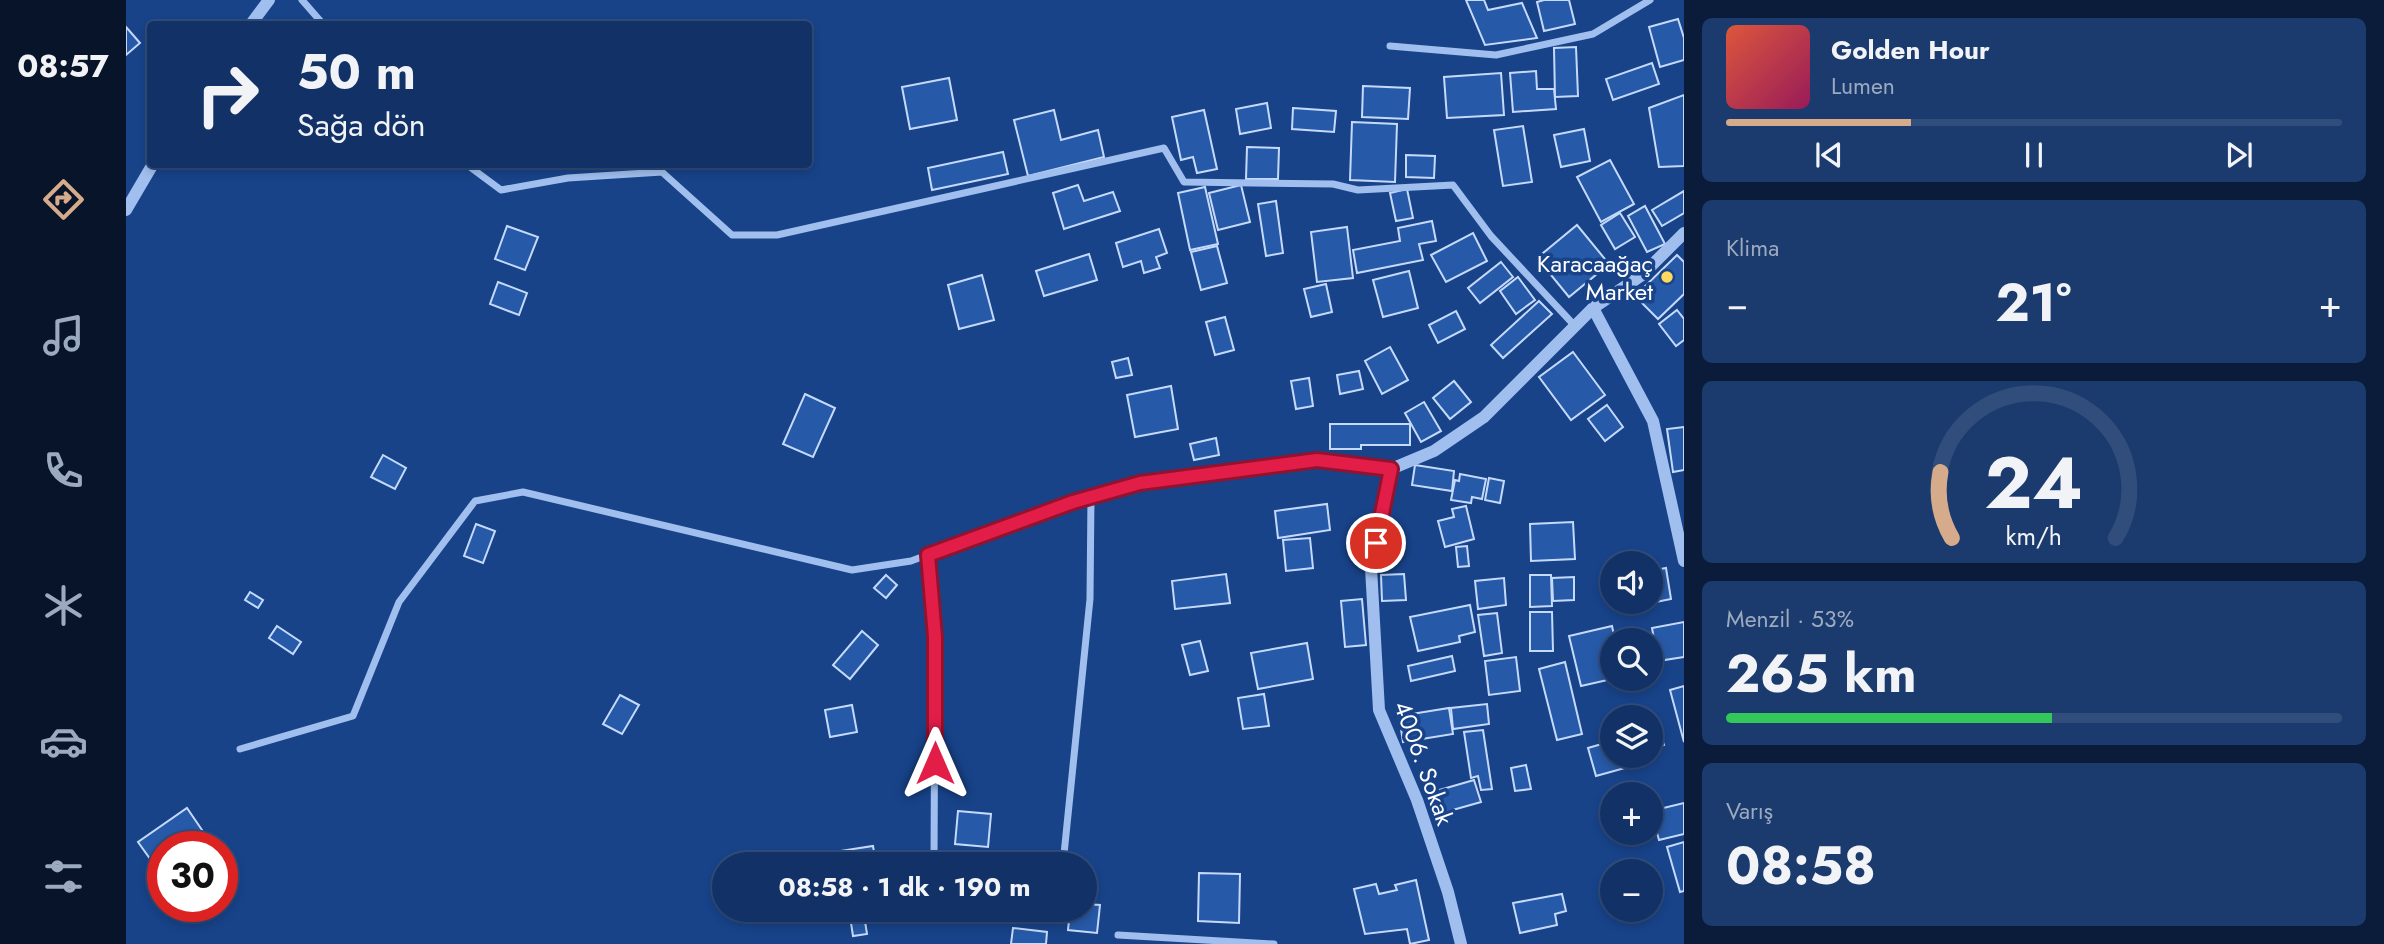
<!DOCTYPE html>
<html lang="tr">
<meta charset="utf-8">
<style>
:root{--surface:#123267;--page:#1b3a6d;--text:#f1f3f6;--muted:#9caac0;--line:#314d7b;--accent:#d6ab8b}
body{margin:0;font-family:Jost,sans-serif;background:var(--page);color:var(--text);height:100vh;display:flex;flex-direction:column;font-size:26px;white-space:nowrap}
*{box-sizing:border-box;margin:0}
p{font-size:23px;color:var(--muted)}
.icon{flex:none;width:38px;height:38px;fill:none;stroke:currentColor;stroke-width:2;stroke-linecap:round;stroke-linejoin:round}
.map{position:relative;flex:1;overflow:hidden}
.details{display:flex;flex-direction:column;gap:18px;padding:18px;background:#0a1c39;width:700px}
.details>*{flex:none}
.banner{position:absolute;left:21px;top:21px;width:665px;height:147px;border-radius:7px;box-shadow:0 4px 10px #0003,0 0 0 2px var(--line);background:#123267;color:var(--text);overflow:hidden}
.fabs{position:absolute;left:1474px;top:551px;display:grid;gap:14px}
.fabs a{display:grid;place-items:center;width:63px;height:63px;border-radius:50%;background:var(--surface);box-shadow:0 4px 10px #0003,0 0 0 2px var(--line);font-size:35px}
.speed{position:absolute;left:21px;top:831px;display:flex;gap:14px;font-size:35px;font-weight:700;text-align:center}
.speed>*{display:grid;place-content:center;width:91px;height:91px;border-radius:50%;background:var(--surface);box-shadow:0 4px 10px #0003,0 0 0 2px var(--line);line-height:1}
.speed .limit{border:10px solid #d22;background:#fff;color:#111}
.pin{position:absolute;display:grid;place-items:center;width:60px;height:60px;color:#fff;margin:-30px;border:4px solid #fff;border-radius:50%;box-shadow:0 2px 7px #0007}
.me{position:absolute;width:77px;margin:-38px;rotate:0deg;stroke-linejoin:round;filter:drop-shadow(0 0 5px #0008)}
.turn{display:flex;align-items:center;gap:24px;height:147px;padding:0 35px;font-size:32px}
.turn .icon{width:91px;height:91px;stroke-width:2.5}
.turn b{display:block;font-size:49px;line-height:60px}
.big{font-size:52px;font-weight:700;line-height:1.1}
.details .widget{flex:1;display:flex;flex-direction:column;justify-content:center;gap:10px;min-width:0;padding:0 24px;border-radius:10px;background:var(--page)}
.details .dial{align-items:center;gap:0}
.dial svg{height:182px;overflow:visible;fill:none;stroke:var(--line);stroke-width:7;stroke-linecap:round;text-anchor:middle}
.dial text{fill:var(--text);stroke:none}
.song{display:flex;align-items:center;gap:21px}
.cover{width:84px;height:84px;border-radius:10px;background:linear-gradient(135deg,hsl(10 70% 55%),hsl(330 70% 35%))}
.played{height:7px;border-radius:4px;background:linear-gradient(90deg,var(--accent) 30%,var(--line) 30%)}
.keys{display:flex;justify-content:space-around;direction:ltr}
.heat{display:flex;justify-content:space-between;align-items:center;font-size:38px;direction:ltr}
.charge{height:10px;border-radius:5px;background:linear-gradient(90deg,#34c759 53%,var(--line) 0)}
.trip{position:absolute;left:586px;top:852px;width:385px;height:70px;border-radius:35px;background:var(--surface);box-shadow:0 4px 10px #0003,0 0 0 2px var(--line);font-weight:700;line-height:70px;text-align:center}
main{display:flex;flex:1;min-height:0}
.dock{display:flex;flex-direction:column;width:126px;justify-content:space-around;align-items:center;background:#071429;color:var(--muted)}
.dock .icon{width:49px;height:49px}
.dock .active{color:var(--accent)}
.dock b{font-size:32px;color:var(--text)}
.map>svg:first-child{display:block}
.building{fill:#2659a7;stroke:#c5dafa;stroke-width:2}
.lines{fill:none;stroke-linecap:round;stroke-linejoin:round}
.minor{stroke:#a0bfee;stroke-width:7}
.tertiary{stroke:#a0bfee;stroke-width:12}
.route-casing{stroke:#92132f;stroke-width:18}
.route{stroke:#e11d48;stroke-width:12}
.poi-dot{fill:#ffd95c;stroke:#184389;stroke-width:2.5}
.labels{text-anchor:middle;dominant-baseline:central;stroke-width:7;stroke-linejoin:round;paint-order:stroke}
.poi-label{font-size:24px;fill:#fff;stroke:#184389;text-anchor:end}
.street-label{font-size:24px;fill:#fff;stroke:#184389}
</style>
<main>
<nav class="dock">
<b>08:57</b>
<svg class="icon active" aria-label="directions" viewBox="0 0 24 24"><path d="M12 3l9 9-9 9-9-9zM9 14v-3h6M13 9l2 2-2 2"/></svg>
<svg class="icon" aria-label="music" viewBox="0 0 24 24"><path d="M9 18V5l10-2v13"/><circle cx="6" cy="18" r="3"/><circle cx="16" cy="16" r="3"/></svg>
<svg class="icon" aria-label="phone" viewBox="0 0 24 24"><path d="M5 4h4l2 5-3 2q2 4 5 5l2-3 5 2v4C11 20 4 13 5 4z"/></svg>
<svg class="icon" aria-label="climate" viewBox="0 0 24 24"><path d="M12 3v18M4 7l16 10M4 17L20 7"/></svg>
<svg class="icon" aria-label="car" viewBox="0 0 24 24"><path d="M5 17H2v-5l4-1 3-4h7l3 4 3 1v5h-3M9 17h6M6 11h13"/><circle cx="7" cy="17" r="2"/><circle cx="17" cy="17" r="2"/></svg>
<svg class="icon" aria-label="filters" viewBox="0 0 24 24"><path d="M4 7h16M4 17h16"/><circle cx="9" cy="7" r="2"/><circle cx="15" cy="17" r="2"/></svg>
</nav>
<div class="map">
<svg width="1558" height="944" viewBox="0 0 1558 944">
<rect width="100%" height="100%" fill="#184389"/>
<g class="building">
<path d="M 1340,0 L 1358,0 L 1362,10 L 1396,3 L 1411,38 L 1359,45 Z"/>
<path d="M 1418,0 L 1443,0 L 1449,24 L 1418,31 L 1411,2 Z"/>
<path d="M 1552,19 L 1558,38 L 1558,60 L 1534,67 L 1523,27 Z"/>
<path d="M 0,27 L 14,43 L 0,55 Z"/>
<path d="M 1450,47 L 1452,96 L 1429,97 L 1428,48 Z"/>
<path d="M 1526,63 L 1533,84 L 1487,100 L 1480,79 Z"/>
<path d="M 1410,71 L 1411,89 L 1428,89 L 1430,109 L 1387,112 L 1384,73 Z"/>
<path d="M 1375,73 L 1378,115 L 1321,118 L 1318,77 Z"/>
<path d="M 823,78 L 831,120 L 784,129 L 776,87 Z"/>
<path d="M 1237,86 L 1284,88 L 1282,119 L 1236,117 Z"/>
<path d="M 1558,95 L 1558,166 L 1533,167 L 1523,108 Z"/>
<path d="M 1141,103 L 1145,128 L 1114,134 L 1110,109 Z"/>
<path d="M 1167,108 L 1210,111 L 1208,132 L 1166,129 Z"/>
<path d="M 928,110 L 935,140 L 972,130 L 978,157 L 902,176 L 888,120 Z"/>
<path d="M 1078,110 L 1091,169 L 1071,173 L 1067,157 L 1055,160 L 1046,117 Z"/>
<path d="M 1226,122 L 1271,124 L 1269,182 L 1224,180 Z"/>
<path d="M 1397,126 L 1406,182 L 1377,186 L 1368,130 Z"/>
<path d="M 1458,129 L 1464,161 L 1435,167 L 1428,135 Z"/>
<path d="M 1121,147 L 1153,148 L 1152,179 L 1120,179 Z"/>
<path d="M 877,152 L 882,174 L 806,190 L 802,168 Z"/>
<path d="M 1280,155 L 1309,156 L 1308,178 L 1280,177 Z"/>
<path d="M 1484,160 L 1508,204 L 1475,222 L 1451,177 Z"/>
<path d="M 952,185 L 958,201 L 987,192 L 994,211 L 938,229 L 927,193 Z"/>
<path d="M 1115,185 L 1124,222 L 1092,230 L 1083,193 Z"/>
<path d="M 1079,187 L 1092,244 L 1064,250 L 1052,193 Z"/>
<path d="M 1281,189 L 1287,218 L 1270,221 L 1264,193 Z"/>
<path d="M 1558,191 L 1558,213 L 1536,226 L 1526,210 Z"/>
<path d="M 1150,201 L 1157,253 L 1140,256 L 1132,204 Z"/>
<path d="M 1519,206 L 1539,244 L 1521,252 L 1502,216 Z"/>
<path d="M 1494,213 L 1509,237 L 1489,249 L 1475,225 Z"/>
<path d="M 1306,221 L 1310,241 L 1293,244 L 1297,260 L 1231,273 L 1227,250 L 1274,241 L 1272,228 Z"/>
<path d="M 1451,225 L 1483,264 L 1443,297 L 1411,258 Z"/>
<path d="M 381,226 L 412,237 L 399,270 L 369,259 Z"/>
<path d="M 1221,227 L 1227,278 L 1191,282 L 1185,232 Z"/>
<path d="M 1033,229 L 1041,253 L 1030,257 L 1034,268 L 1018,273 L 1015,261 L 997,267 L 990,243 Z"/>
<path d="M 1347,233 L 1361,261 L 1320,282 L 1305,255 Z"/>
<path d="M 1091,246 L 1101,283 L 1075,290 L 1065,252 Z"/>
<path d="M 963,254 L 971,280 L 918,296 L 910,271 Z"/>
<path d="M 1551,255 L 1558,262 L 1558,294 L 1532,319 L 1509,296 Z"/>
<path d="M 1375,262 L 1387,277 L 1354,303 L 1342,288 Z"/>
<path d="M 1283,271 L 1292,308 L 1257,317 L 1247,280 Z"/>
<path d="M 856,275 L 868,320 L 833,329 L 822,285 Z"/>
<path d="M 1392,277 L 1409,300 L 1390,314 L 1374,291 Z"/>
<path d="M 372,282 L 401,293 L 393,315 L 364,304 Z"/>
<path d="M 1200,284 L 1206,312 L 1185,317 L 1178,289 Z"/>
<path d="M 1413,301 L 1426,314 L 1377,358 L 1365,345 Z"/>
<path d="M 1551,310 L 1558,319 L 1558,340 L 1550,346 L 1533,324 Z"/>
<path d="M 1330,311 L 1339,329 L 1312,343 L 1303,325 Z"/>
<path d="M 1099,317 L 1108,350 L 1089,355 L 1080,322 Z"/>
<path d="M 1264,347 L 1282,380 L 1256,394 L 1239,361 Z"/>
<path d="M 1447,352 L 1479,395 L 1445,420 L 1413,377 Z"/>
<path d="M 1002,358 L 1006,375 L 990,378 L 986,362 Z"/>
<path d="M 1233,371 L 1237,389 L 1214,394 L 1211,375 Z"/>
<path d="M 1183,378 L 1187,406 L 1170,409 L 1165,381 Z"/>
<path d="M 1328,381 L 1345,402 L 1324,419 L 1307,398 Z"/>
<path d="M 1045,386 L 1052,429 L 1009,437 L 1001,395 Z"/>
<path d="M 679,394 L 709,408 L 687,457 L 657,444 Z"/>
<path d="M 1298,402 L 1315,431 L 1295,442 L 1279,413 Z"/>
<path d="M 1481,405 L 1497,427 L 1479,441 L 1462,419 Z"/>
<path d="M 1204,424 L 1284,424 L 1284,445 L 1235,445 L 1235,449 L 1204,449 Z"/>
<path d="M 1558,427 L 1558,470 L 1547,472 L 1541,429 Z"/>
<path d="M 1090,438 L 1093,455 L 1068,460 L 1064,444 Z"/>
<path d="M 257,455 L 280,468 L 269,489 L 245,477 Z"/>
<path d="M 1289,465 L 1328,471 L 1326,491 L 1286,485 Z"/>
<path d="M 1334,474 L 1360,479 L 1356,499 L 1346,497 L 1345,503 L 1325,500 L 1329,480 L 1333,481 Z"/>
<path d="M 1363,478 L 1378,481 L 1374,503 L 1359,500 Z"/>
<path d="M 1201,504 L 1204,530 L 1152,538 L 1149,511 Z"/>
<path d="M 1340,506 L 1348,539 L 1319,547 L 1312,521 L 1328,517 L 1326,509 Z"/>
<path d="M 1447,522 L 1449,559 L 1405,561 L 1404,524 Z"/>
<path d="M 350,524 L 369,531 L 357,563 L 338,556 Z"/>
<path d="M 1184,538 L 1187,568 L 1160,571 L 1157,540 Z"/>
<path d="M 1341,546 L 1343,566 L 1332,567 L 1330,547 Z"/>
<path d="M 1540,568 L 1545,599 L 1525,603 L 1524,571 Z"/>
<path d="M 1100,574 L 1104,603 L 1049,609 L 1046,581 Z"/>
<path d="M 1278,574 L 1280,600 L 1256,601 L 1255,575 Z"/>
<path d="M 760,575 L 771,585 L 760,598 L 748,588 Z"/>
<path d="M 1404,575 L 1425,575 L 1426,606 L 1404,607 Z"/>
<path d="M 1448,577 L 1448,600 L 1427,601 L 1426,578 Z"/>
<path d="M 1378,578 L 1380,605 L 1352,609 L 1349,581 Z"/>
<path d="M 124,592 L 137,600 L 132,608 L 119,600 Z"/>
<path d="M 1236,599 L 1240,645 L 1219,647 L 1215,601 Z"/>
<path d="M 1344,605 L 1349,632 L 1333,636 L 1334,642 L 1292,651 L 1284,617 Z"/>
<path d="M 1404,612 L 1426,612 L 1427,651 L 1404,651 Z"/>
<path d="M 1371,613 L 1376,653 L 1358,656 L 1352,615 Z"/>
<path d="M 1558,622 L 1558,657 L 1532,661 L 1526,628 Z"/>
<path d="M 151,626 L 175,642 L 167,654 L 143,638 Z"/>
<path d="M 1486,626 L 1489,640 L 1486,640 L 1486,679 L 1455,686 L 1443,636 Z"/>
<path d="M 736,631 L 752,645 L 724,679 L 707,665 Z"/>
<path d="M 1074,641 L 1082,671 L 1064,675 L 1056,645 Z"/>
<path d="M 1181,643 L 1187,679 L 1132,689 L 1125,653 Z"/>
<path d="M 1326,656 L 1329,671 L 1285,681 L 1282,666 Z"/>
<path d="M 1390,657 L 1394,691 L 1363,695 L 1359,661 Z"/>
<path d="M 1439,662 L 1456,734 L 1431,740 L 1413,669 Z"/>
<path d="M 1558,686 L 1558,742 L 1544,690 Z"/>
<path d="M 1138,694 L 1143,726 L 1117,729 L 1112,698 Z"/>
<path d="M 494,695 L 513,705 L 496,734 L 477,724 Z"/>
<path d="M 1361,704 L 1363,724 L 1327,729 L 1325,708 Z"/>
<path d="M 726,705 L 731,732 L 704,737 L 699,710 Z"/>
<path d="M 1323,708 L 1327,734 L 1277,742 L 1273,716 Z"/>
<path d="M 1531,725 L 1538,745 L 1524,750 L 1524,727 Z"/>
<path d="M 1357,730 L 1366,789 L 1355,790 L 1352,776 L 1345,778 L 1338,732 Z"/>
<path d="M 1486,741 L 1486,756 L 1503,756 L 1506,766 L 1470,776 L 1462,748 Z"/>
<path d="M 1400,765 L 1405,789 L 1389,791 L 1385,768 Z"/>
<path d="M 1348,780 L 1355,802 L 1309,815 L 1303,793 Z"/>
<path d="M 1558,803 L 1558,834 L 1533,840 L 1525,811 Z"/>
<path d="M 61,808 L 76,830 L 52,847 L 37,847 L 37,877 L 12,842 Z"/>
<path d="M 832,811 L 865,814 L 862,847 L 829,844 Z"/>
<path d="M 1558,842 L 1558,891 L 1554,892 L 1541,847 Z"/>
<path d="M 747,846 L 750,864 L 716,864 L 714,851 Z"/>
<path d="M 1073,873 L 1114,874 L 1113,923 L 1072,921 Z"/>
<path d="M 1290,880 L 1303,940 L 1284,944 L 1281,929 L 1239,934 L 1228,889 L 1250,884 L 1253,894 L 1271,890 L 1269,885 Z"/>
<path d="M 1436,894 L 1440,911 L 1429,914 L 1431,925 L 1394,933 L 1387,903 Z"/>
<path d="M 959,904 L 974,905 L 971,933 L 942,930 L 944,910 L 959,910 Z"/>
<path d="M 723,910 L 777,910 L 778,919 L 757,922 L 755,912 L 738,915 L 741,934 L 727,936 Z"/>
<path d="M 887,928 L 921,932 L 920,944 L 885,944 Z"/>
</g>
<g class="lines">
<g class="minor">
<path d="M 176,0 L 197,24"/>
<path d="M 1264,46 L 1370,55 L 1467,34 L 1524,0"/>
<path d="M 340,164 L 375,190 L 442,178 L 536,172 L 606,235 L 651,235 L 1038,148 L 1058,182 L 1207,184 L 1232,190 L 1327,185 L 1365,236 L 1449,326"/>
<path d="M 802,555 L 809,637 L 808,864"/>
<path d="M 114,749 L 227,716 L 273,602 L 349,501 L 397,492 L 726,570 L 785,561 L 947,501 L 1014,483 L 1191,460 L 1265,469"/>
<path d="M 937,864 L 964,599 L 965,497"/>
<path d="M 808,918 L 808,910"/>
<path d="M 992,935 L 1148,944"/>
</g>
<g class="tertiary">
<path d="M 125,24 L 143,0"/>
<path d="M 0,210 L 27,164"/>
<path d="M 1467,308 L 1527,421 L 1558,561"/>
<path d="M 1335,944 L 1322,892 L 1291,800 L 1253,710 L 1245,568 L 1265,469 L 1308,451 L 1358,417 L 1467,308 L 1516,275 L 1558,233"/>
</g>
</g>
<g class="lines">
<g class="route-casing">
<path id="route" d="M 809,763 L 809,637 L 802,555 L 947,502 L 1014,483 L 1191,460 L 1265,469 L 1250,543"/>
</g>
<use href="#route" class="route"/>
</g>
<circle class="poi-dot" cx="1541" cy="277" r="7"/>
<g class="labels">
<g class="poi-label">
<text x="1527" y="263">Karacaağaç<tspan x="1527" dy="28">Market</tspan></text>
</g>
<g class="street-label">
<text transform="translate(1298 763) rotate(70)">4006. Sokak</text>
</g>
</g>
</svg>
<div class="fabs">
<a><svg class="icon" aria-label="sound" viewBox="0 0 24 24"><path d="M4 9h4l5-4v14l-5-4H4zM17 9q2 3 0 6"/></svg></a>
<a><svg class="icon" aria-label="search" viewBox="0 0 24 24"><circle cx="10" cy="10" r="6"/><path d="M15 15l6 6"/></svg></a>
<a><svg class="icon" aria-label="layers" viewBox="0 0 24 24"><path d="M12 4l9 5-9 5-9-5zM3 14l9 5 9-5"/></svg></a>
<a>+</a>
<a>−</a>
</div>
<div class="speed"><div class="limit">30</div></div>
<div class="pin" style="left:1250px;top:543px;background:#d93025"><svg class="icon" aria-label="arrive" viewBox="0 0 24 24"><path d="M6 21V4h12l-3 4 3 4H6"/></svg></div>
<svg class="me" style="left:809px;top:763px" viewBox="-20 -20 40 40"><path d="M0-17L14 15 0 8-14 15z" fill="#e11d48" stroke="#fff" stroke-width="4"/></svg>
<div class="trip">08:58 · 1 dk · 190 m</div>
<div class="banner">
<div class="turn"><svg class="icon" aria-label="right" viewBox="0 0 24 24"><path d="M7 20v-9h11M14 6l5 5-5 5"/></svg><div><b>50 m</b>Sağa dön</div></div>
</div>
</div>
<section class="details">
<div class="widget">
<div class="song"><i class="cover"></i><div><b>Golden Hour</b><p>Lumen</p></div></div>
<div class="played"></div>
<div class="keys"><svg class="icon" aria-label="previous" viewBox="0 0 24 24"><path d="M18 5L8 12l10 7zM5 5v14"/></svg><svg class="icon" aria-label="pause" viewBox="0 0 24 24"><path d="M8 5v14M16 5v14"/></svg><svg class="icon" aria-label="next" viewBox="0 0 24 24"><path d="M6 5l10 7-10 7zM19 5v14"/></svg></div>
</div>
<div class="widget"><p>Klima</p>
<div class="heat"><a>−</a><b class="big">21°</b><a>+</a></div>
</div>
<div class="widget dial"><svg viewBox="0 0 100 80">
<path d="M14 69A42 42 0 1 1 86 69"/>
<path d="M14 69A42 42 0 0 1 9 40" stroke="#d6ab8b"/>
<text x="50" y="56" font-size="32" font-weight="700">24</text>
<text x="50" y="72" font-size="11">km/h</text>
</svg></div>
<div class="widget"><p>Menzil · 53%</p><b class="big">265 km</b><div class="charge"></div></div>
<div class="widget"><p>Varış</p><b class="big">08:58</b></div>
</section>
</main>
